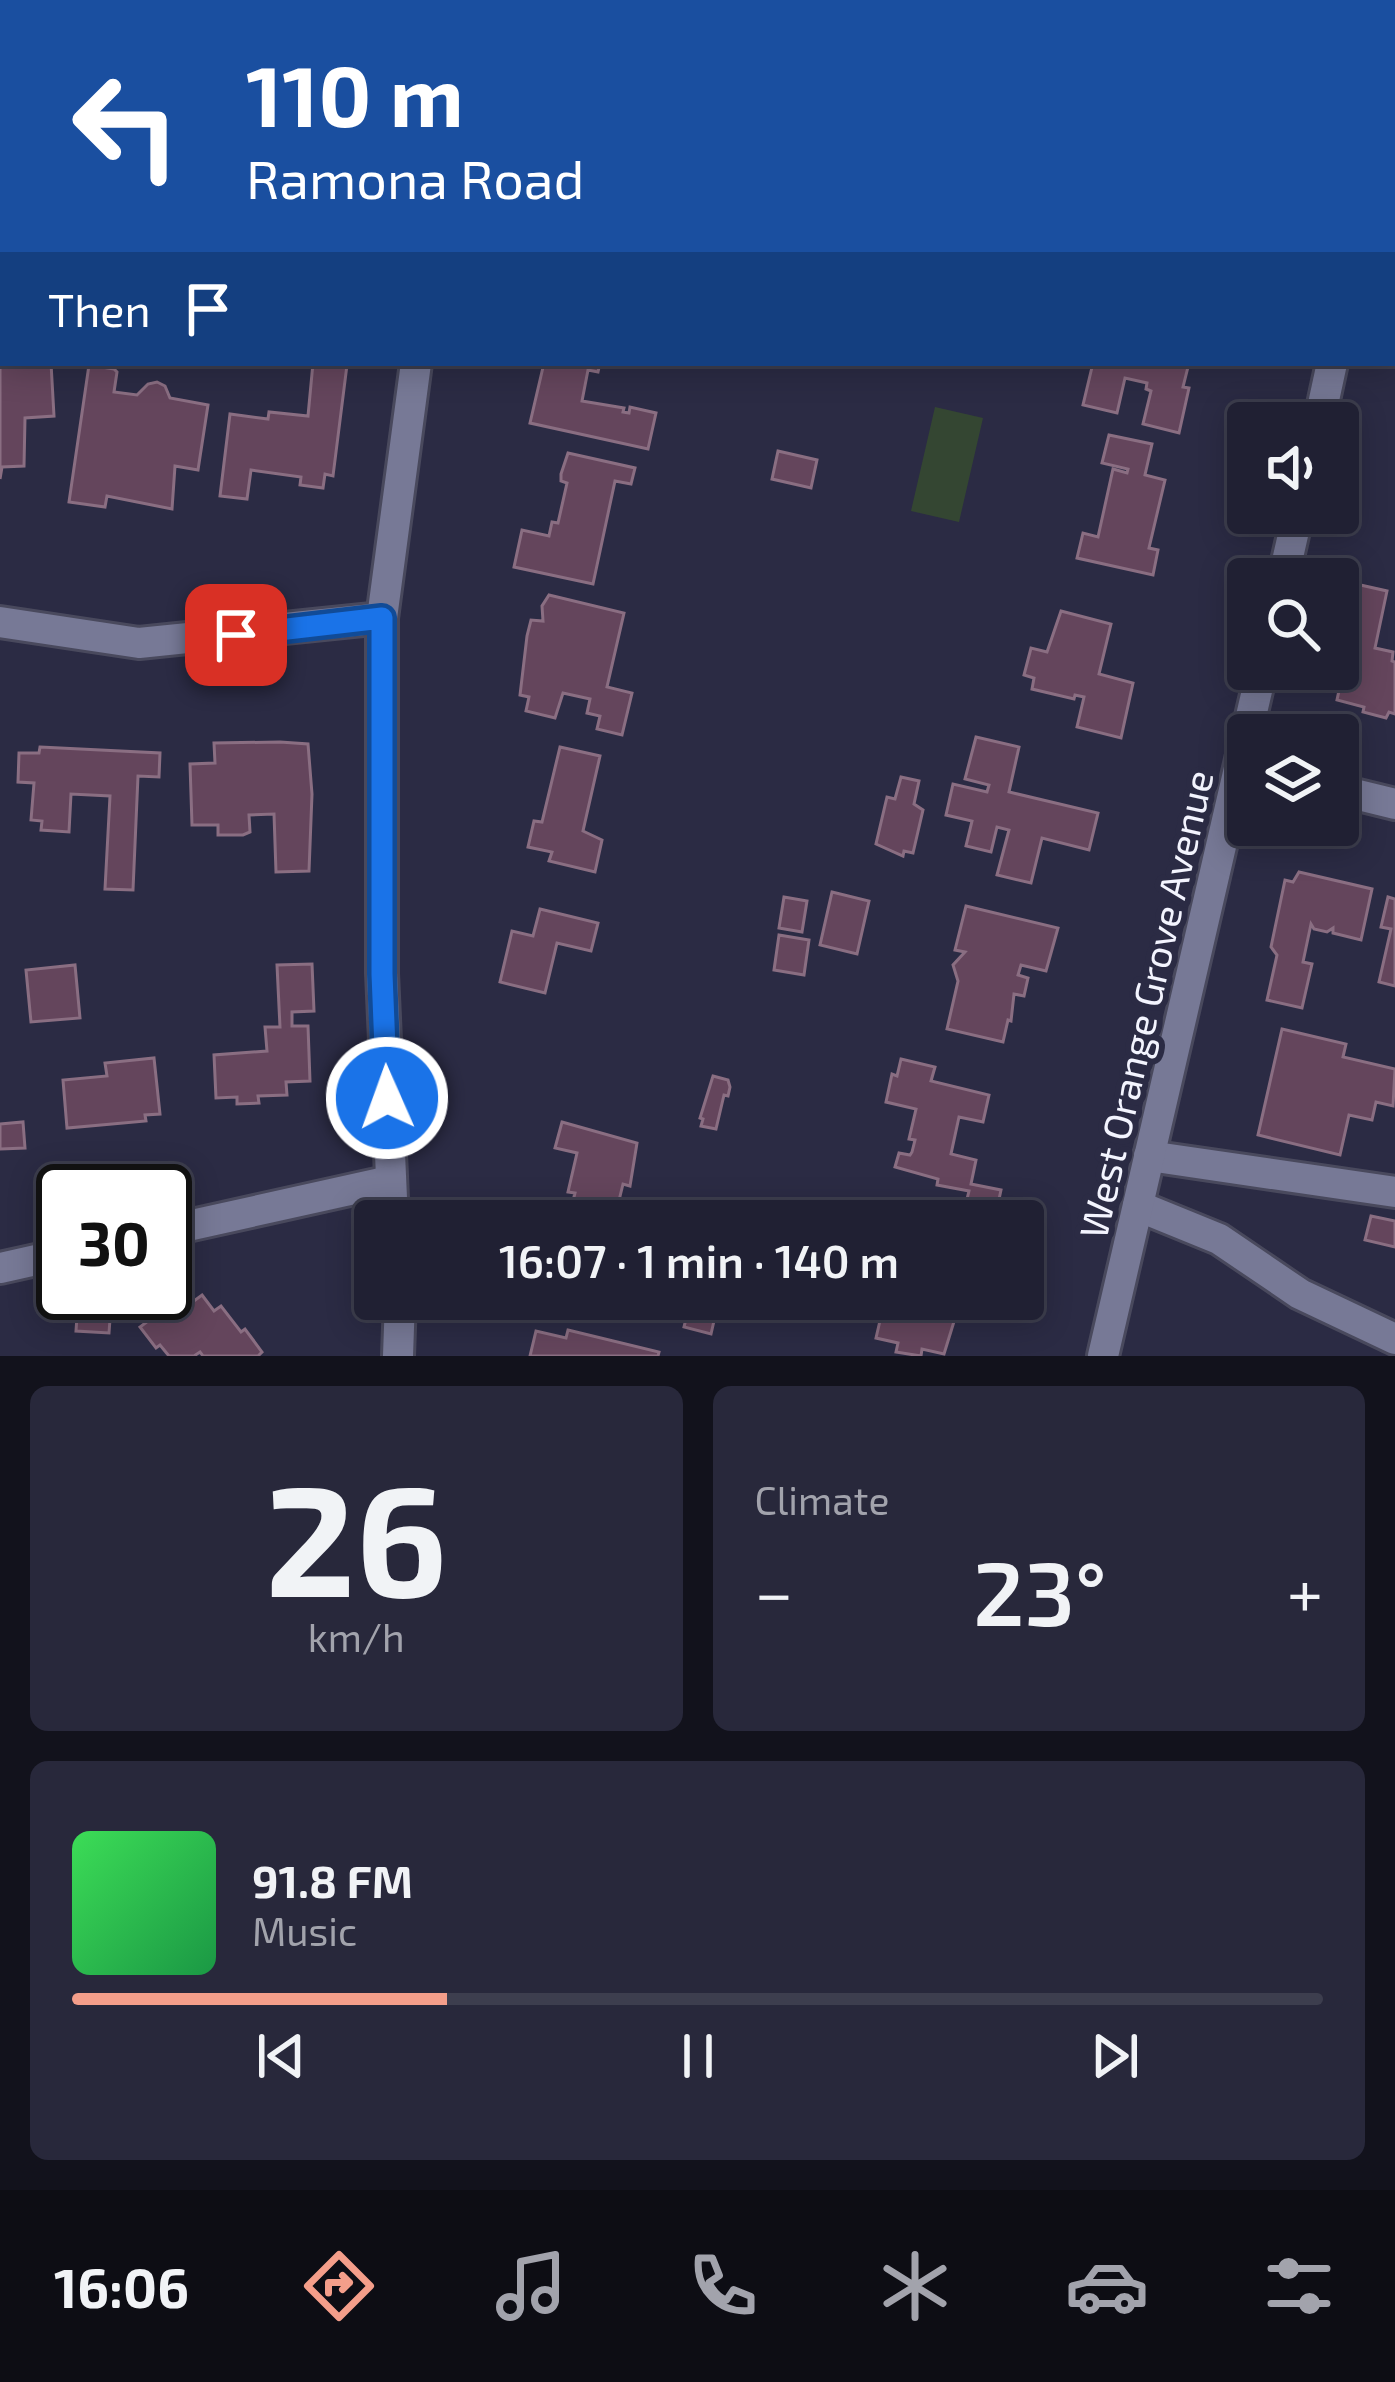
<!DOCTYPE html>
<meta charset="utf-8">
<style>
:root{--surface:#202033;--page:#28283b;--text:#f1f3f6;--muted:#a2a3ac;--line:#3d3e4e;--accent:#f49e8a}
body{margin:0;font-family:"Exo 2",sans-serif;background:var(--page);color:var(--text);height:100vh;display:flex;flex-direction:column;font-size:45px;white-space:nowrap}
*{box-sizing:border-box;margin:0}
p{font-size:39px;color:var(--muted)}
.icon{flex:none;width:66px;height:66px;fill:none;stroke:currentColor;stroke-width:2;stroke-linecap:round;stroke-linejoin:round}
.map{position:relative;height:1356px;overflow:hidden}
.side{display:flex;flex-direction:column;gap:30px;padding:30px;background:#12121c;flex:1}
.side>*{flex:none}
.banner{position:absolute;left:0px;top:0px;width:1395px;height:366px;box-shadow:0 6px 30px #0003,0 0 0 3px var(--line);background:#1a4fa0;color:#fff;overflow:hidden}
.fabs{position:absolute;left:1227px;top:402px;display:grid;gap:24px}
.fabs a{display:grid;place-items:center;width:132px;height:132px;border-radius:12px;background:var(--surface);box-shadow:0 6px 30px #0003,0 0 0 3px var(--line);font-size:60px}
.speed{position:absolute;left:36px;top:1164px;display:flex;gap:24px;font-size:60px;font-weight:700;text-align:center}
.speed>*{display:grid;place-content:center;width:156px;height:156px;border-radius:50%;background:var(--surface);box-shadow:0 6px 30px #0003,0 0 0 3px var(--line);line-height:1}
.speed .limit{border:6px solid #111;border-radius:18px;background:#fff;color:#111}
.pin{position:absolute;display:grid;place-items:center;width:102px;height:102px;color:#fff;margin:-51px;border-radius:24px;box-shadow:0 6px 18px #0006}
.me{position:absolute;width:132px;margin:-66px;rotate:358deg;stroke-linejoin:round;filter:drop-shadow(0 0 9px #0008)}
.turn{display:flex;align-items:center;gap:42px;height:252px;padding:0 48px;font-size:54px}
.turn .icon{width:156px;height:156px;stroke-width:2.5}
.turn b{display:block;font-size:84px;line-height:102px}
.then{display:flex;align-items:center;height:114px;padding:0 48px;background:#0003;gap:24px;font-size:45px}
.big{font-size:90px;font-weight:600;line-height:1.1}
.side .card{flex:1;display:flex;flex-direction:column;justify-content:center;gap:18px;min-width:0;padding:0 42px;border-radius:18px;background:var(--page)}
.side .dial{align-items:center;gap:0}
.dial b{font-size:156px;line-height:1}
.song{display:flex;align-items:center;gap:36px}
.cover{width:144px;height:144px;border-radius:18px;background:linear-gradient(135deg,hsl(130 70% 55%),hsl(140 70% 35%))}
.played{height:12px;border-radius:6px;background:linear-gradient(90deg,var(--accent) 30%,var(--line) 30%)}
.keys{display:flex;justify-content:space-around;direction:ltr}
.heat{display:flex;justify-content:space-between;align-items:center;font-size:66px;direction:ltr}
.side .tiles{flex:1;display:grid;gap:30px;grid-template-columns:1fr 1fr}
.card:last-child{grid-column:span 2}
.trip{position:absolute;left:354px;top:1200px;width:690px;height:120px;border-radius:12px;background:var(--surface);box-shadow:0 6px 30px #0003,0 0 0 3px var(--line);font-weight:600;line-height:120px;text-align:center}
.dock{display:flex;height:192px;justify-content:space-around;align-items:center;background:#0d0d14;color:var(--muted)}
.dock .icon{width:84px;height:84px}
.dock .on{color:var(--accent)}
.dock b{font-size:54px;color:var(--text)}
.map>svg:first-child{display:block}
.green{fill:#344632}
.building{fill:#64455c;stroke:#8a6e82;stroke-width:3}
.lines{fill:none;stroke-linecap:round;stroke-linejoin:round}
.minor-casing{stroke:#49495d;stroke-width:36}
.minor{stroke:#777996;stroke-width:30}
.route-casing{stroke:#114b97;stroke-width:30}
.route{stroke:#1a73e8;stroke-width:21}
.labels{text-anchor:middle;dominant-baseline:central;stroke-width:12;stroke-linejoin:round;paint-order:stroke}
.street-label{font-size:39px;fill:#f3f4fe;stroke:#2b2b44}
</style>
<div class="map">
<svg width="1395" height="1356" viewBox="0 0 1395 1356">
<rect width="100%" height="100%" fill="#2b2b44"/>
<path class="green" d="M 935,407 L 983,418 L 959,522 L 911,511 Z"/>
<g class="building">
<path d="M 315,0 L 436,0 L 314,3 Z"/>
<path d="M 51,363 L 54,416 L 25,418 L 24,466 L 2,467 L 0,479 L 0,365 Z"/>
<path d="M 313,363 L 347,365 L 333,476 L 325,474 L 323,488 L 300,485 L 301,477 L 251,470 L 247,499 L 220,496 L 230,414 L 268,419 L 269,412 L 308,416 Z"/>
<path d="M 544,363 L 600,363 L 598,372 L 588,370 L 582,401 L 624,408 L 623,412 L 629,413 L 630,407 L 656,413 L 648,449 L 530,423 Z"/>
<path d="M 1093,363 L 1189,363 L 1183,387 L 1189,388 L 1179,433 L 1143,424 L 1151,391 L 1146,389 L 1147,383 L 1125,378 L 1117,413 L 1083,405 Z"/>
<path d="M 89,365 L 114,369 L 117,372 L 114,392 L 137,395 L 148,384 L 157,382 L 165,386 L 170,398 L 208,405 L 198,470 L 175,466 L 172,509 L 107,496 L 105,507 L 69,502 Z"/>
<path d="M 1109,435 L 1152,444 L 1145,475 L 1165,480 L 1149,548 L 1158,550 L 1153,575 L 1077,558 L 1083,533 L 1098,537 L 1113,469 L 1127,473 L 1128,469 L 1102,463 Z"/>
<path d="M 778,451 L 817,460 L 811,488 L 772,479 Z"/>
<path d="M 568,453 L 635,468 L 631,484 L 615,481 L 593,584 L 514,567 L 522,530 L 549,536 L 552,522 L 558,523 L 567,483 L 561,481 L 561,474 Z"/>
<path d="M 1356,584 L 1387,591 L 1375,648 L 1393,652 L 1392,661 L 1395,662 L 1395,714 L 1389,712 L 1386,718 L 1363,712 L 1364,707 L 1337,700 L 1349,644 L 1343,643 Z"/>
<path d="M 549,595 L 624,613 L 607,687 L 632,693 L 622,735 L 597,729 L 600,716 L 587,713 L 590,699 L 563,693 L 555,718 L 526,711 L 529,697 L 520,695 L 527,636 L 531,620 L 543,621 L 542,606 Z"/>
<path d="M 1061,611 L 1111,624 L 1099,674 L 1133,683 L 1121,738 L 1077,727 L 1084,697 L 1075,695 L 1074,699 L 1032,689 L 1034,678 L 1024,675 L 1031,648 L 1047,652 Z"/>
<path d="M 976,737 L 1019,747 L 1009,792 L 1098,813 L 1089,850 L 1042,838 L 1031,883 L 997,875 L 1009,830 L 997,827 L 991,852 L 966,846 L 972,821 L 946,815 L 953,784 L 987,792 L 989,785 L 965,779 Z"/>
<path d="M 280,742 L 308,744 L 312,794 L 309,871 L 276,872 L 274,814 L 249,815 L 250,832 L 243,835 L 218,835 L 218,825 L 192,825 L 190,764 L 215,763 L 214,743 Z"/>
<path d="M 40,747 L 160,753 L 159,777 L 138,776 L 133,890 L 105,889 L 110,796 L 71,794 L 69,832 L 41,830 L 42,821 L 31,820 L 34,783 L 18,782 L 19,753 L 39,753 Z"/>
<path d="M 560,747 L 600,756 L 583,831 L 602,840 L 595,872 L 549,861 L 552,852 L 528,847 L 534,821 L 542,822 Z"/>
<path d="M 901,777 L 919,781 L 914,804 L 923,810 L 913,853 L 904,851 L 903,856 L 876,844 L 887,797 L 895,799 Z"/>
<path d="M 1299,872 L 1372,889 L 1361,940 L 1333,933 L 1333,928 L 1327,932 L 1314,929 L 1311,924 L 1303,962 L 1312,964 L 1302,1008 L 1267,1000 L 1277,955 L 1271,947 L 1285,880 L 1293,882 Z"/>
<path d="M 832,892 L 869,901 L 857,954 L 820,945 Z"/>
<path d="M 784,897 L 807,901 L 802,932 L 779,928 Z"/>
<path d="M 1388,897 L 1395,899 L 1395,986 L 1379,982 L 1391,929 L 1381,927 Z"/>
<path d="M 966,906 L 1058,928 L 1046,971 L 1021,965 L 1018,975 L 1028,978 L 1024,996 L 1014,994 L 1011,1021 L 1008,1020 L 1003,1042 L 947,1029 L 958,981 L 953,965 L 965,952 L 955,950 Z"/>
<path d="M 540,909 L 598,923 L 591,951 L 557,943 L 545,993 L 500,982 L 512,931 L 533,936 Z"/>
<path d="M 779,935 L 809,940 L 804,975 L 774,970 Z"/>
<path d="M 312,964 L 314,1011 L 292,1012 L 292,1026 L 308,1026 L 310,1081 L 286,1082 L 287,1095 L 258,1096 L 259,1103 L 237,1104 L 237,1097 L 216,1098 L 214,1055 L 267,1051 L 265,1027 L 280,1027 L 277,965 Z"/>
<path d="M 75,965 L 80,1018 L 31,1022 L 26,970 Z"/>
<path d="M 1282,1029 L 1346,1044 L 1343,1057 L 1395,1069 L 1393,1106 L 1376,1102 L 1372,1120 L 1349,1115 L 1340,1155 L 1258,1135 Z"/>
<path d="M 154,1058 L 160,1114 L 145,1115 L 146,1121 L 67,1128 L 63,1080 L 107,1076 L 105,1063 Z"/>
<path d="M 901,1059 L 935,1067 L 931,1081 L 989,1095 L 983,1122 L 959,1117 L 951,1154 L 976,1160 L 971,1184 L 1001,1190 L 995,1218 L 964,1211 L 969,1191 L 937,1185 L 938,1179 L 895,1167 L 899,1153 L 910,1155 L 912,1152 L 915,1140 L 909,1139 L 916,1109 L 886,1102 L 892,1074 L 897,1076 Z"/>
<path d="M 713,1076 L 728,1080 L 730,1087 L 728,1096 L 724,1095 L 716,1129 L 701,1126 L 703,1119 L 700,1118 Z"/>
<path d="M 23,1122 L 25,1148 L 0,1149 L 0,1124 Z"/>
<path d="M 562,1122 L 637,1143 L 630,1186 L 623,1184 L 614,1221 L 575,1221 L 576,1218 L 569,1216 L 575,1193 L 568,1192 L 577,1153 L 555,1148 Z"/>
<path d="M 780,1202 L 809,1207 L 806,1221 L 777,1221 Z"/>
<path d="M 1371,1216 L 1395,1221 L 1395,1247 L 1365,1240 Z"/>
<path d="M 202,1295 L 214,1311 L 221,1306 L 241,1332 L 245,1329 L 262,1352 L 258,1356 L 203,1356 L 200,1352 L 194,1356 L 169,1356 L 160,1345 L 156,1348 L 140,1327 L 172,1303 L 179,1312 Z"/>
<path d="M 580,1299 L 629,1299 L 626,1315 L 579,1304 Z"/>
<path d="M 691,1299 L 719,1299 L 711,1334 L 684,1327 Z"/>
<path d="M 862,1299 L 923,1299 L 921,1306 L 956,1315 L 944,1354 L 922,1349 L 921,1356 L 896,1352 L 898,1343 L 876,1338 L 882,1312 L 860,1307 Z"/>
<path d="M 78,1302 L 111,1305 L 109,1333 L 76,1331 Z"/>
<path d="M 568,1330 L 659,1352 L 658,1356 L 530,1356 L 536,1331 L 566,1338 Z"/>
</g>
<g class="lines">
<g class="minor-casing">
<g id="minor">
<path d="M 780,0 L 787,3"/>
<path d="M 495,3 L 496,0"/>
<path d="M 1392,104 L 1395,91"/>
<path d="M 1319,423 L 1332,363"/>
<path d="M 1283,579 L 1298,513"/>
<path d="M 0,622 L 139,643 L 382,618"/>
<path d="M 1338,790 L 1395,804"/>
<path d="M 1149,1156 L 1395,1192"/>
<path d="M 1138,1206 L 1219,1239 L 1300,1294 L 1395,1339"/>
<path d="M 393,1221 L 382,973 L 382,618 L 416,363"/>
<path d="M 165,1231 L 390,1181"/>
<path d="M 0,1268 L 63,1254"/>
<path d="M 398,1356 L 400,1299"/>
<path d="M 1103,1356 L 1262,669"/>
</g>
</g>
<use href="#minor" class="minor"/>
</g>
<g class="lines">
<g class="route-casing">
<path id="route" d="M 236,635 L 382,618 L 382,974 L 387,1098"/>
</g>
<use href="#route" class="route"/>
</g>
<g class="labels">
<g class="street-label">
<text transform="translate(1145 1004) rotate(-77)">West Orange Grove Avenue</text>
</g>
</g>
</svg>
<div class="fabs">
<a><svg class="icon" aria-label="sound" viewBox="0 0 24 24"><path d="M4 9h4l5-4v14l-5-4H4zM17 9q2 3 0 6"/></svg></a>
<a><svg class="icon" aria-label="search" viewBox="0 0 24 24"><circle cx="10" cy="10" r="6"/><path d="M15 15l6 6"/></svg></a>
<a><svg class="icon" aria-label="layers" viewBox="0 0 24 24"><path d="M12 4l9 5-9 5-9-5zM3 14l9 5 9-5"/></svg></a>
</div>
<div class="speed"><div class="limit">30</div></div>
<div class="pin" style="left:236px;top:635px;background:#d93025"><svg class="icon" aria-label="arrive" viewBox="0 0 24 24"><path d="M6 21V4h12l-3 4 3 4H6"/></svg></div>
<svg class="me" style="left:387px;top:1098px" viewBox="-20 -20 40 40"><circle r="17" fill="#1a73e8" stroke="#fff" stroke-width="3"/><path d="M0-11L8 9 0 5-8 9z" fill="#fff"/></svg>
<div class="trip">16:07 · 1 min · 140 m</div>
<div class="banner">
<div class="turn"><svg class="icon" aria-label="left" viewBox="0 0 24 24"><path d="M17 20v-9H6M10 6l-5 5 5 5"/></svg><div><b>110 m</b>Ramona Road</div></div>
<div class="then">Then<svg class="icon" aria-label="arrive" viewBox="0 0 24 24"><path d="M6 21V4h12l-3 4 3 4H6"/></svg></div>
</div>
</div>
<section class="side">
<div class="tiles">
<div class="card dial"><b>26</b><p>km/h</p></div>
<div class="card"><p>Climate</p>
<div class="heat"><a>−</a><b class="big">23°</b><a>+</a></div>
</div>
<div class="card">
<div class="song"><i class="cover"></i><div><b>91.8 FM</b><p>Music</p></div></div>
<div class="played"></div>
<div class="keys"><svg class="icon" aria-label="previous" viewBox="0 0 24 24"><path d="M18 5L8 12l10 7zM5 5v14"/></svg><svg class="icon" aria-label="pause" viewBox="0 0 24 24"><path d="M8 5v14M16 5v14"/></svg><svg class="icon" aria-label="next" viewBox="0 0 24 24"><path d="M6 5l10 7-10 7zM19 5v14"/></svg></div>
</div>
</div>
</section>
<nav class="dock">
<b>16:06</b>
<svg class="icon on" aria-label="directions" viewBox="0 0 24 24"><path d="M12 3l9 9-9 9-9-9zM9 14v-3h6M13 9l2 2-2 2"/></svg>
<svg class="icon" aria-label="music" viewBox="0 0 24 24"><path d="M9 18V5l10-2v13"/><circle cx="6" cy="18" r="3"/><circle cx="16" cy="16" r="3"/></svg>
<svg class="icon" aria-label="phone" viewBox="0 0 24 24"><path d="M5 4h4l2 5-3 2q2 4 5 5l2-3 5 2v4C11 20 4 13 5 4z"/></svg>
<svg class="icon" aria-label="climate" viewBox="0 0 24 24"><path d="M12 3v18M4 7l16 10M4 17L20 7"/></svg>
<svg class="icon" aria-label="car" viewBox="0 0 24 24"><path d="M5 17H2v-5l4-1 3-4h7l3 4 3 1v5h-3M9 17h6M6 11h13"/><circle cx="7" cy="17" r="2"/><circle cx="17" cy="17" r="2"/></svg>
<svg class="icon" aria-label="filters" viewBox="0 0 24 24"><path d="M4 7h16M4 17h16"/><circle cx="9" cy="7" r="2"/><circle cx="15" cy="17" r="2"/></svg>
</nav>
